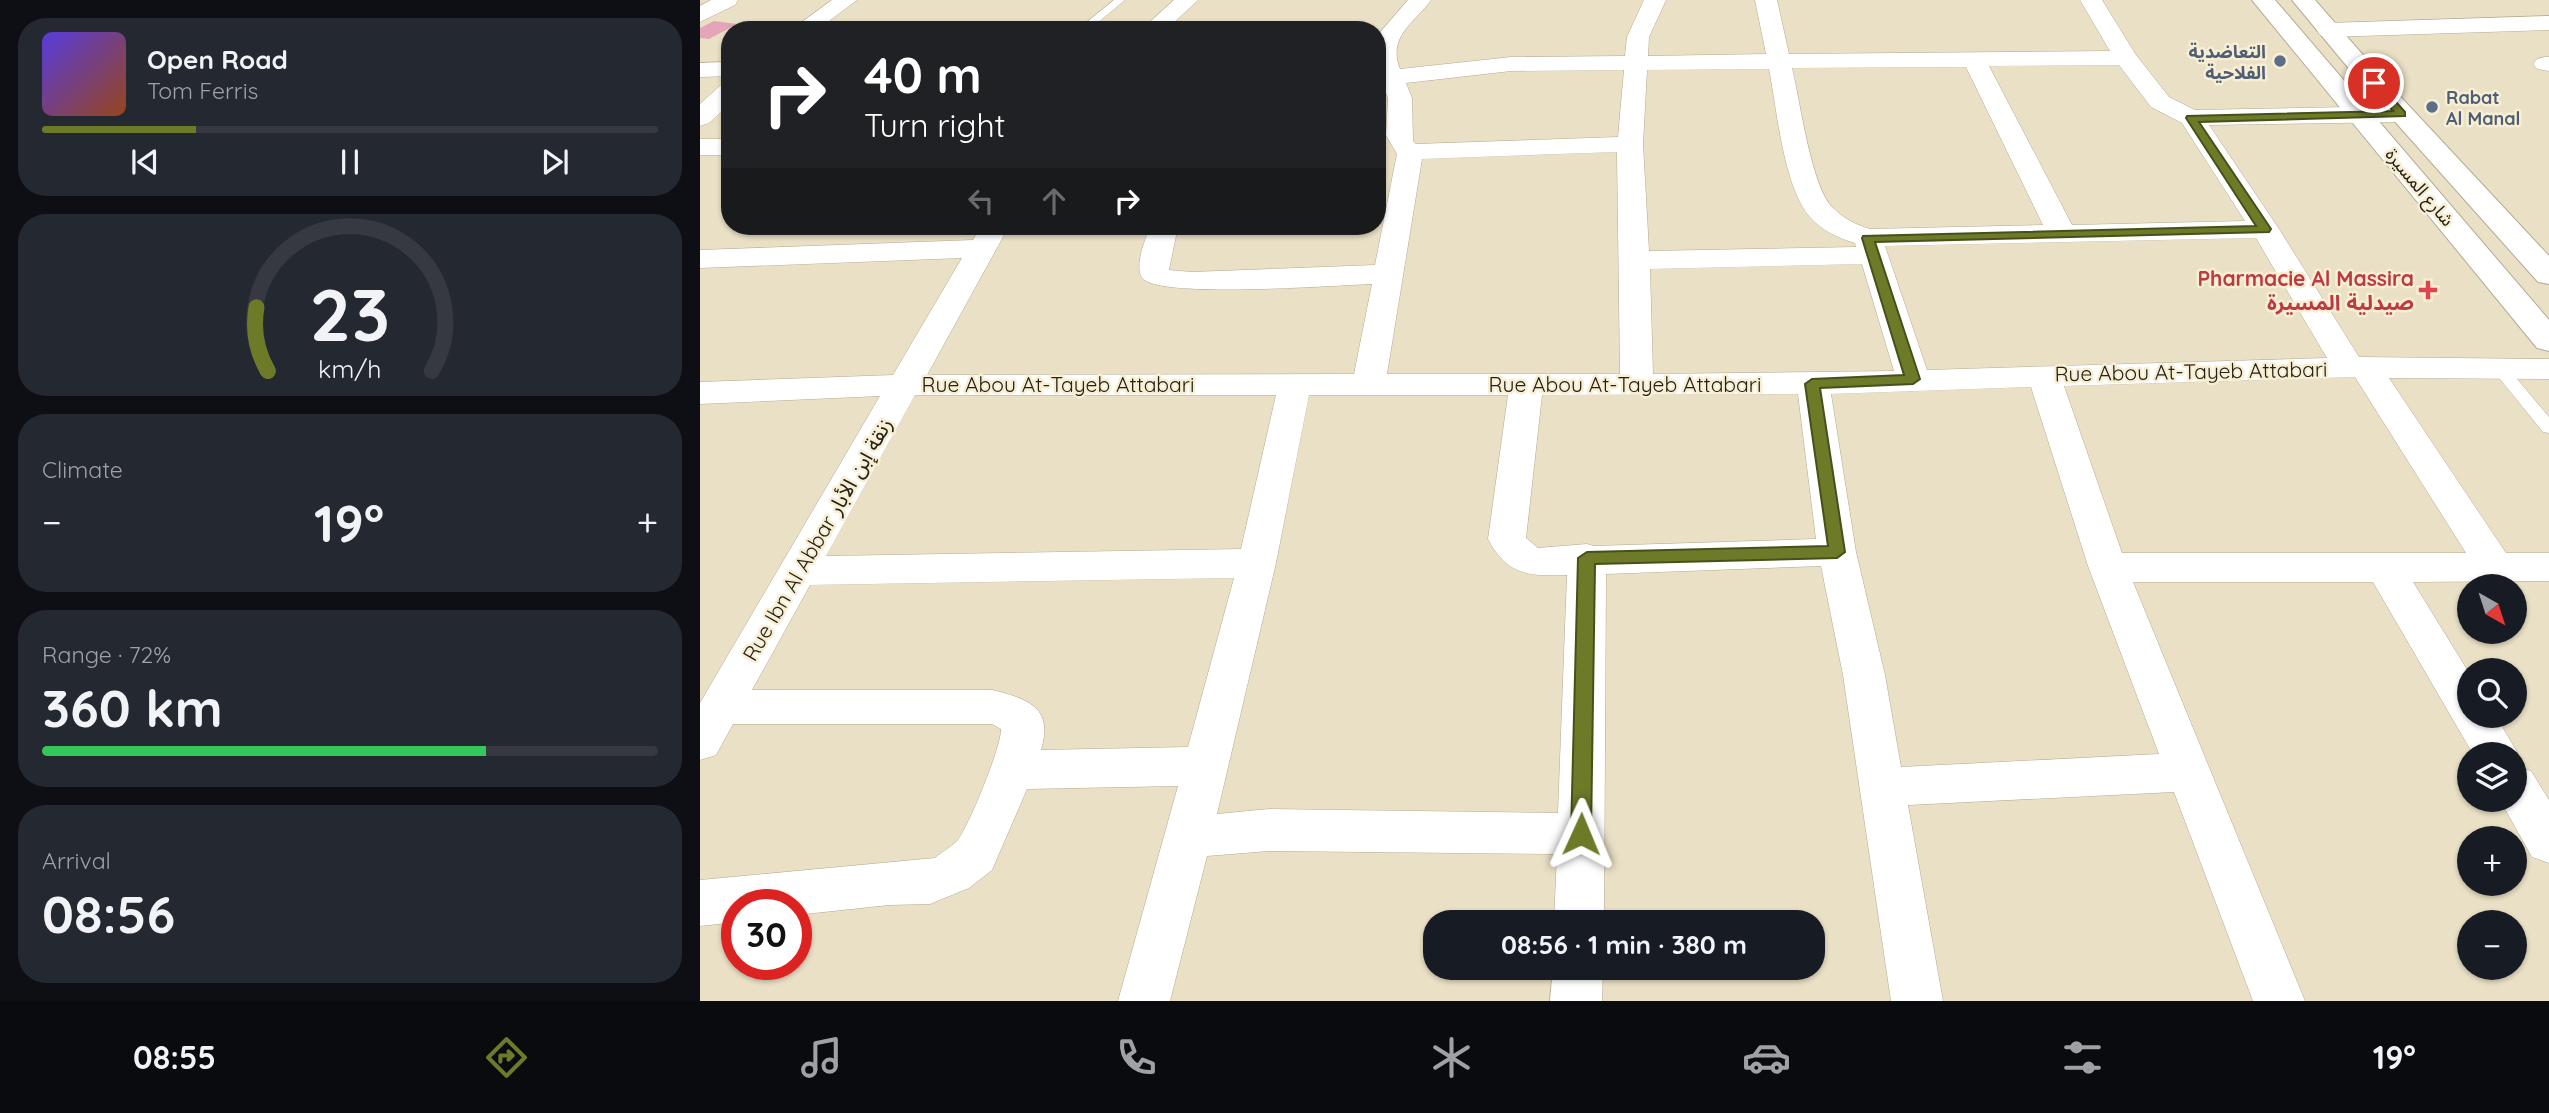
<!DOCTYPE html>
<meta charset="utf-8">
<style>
:root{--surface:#171b24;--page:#242831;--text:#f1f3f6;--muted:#9ea1a6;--line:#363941;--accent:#6d7b28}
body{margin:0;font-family:Quicksand,"Noto Sans Arabic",sans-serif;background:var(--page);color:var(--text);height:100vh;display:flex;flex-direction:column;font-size:26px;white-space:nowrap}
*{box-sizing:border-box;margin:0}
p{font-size:23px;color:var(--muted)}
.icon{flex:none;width:38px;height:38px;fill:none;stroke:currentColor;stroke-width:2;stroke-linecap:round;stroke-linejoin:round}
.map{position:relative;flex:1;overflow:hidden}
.side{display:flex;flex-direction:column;gap:18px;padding:18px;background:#0d0f14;width:700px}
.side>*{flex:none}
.banner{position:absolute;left:21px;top:21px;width:665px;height:214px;border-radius:28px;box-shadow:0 2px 5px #0004;background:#202124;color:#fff;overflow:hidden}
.needle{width:46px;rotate:141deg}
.controls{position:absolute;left:1757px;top:574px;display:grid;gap:14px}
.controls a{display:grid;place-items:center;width:70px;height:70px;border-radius:50%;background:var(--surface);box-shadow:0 2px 5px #0004;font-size:35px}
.speed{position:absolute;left:21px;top:889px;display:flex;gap:14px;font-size:35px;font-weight:700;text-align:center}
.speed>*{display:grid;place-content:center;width:91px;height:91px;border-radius:50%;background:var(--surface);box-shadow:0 2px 5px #0004;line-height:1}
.speed .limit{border:10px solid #d22;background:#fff;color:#111}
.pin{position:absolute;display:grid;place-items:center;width:60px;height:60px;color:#fff;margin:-30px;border:4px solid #fff;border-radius:50%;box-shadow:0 2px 7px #0007}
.me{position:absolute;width:77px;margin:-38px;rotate:1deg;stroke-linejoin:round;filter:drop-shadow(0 0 5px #0008)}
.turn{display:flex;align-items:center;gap:24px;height:147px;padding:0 28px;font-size:32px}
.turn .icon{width:91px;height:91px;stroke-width:2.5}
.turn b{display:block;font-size:49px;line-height:60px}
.lanes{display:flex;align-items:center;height:66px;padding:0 28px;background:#0003;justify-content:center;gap:35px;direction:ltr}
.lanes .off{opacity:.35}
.big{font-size:52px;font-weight:800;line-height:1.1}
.side .widget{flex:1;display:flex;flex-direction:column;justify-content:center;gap:10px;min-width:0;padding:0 24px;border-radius:28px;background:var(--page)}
.side .dial{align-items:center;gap:0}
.dial svg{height:182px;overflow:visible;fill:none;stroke:var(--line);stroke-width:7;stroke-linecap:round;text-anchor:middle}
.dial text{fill:var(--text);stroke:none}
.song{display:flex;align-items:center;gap:21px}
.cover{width:84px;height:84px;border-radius:10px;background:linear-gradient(135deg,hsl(250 70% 55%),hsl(20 70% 35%))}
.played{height:7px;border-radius:4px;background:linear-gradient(90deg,var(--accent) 25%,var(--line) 25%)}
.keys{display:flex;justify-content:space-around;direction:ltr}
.heat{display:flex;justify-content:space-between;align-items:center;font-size:38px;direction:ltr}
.charge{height:10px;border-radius:5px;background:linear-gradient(90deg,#34c759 72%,var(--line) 0)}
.trip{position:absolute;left:723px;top:910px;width:402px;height:70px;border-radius:28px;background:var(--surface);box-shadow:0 2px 5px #0004;font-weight:800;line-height:70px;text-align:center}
.dock{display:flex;height:112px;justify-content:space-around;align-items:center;background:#090b0e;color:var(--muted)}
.dock .icon{width:49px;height:49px}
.dock .selected{color:var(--accent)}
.dock b{font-size:32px;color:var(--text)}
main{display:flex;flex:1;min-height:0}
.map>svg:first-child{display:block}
.building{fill:#e3a5b7}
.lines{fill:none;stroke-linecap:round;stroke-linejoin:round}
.lane-casing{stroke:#b3aa91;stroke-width:1}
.street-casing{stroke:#b3aa91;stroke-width:1}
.secondary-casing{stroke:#b3aa91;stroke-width:2}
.lane{fill:#fff;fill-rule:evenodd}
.street{fill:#fff;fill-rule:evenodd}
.secondary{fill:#fff;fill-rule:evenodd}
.route{fill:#6d7b28;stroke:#47501a;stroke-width:2}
.service-dot{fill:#5c6f8a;stroke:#f7eed3;stroke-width:2.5}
.health-dot{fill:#e0444e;stroke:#f7eed3;stroke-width:2.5}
.labels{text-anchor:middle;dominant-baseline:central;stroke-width:5;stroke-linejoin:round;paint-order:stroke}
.far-service-label{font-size:18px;font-weight:bold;fill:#4e5e75;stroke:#f7eed3;text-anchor:end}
.far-street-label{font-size:18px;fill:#242117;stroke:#f7eed3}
.health-label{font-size:21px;font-weight:bold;fill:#be3a42;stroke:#f7eed3;text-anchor:end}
.street-label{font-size:21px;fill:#242117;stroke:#f7eed3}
</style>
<main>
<section class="side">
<div class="widget">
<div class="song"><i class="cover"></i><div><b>Open Road</b><p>Tom Ferris</p></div></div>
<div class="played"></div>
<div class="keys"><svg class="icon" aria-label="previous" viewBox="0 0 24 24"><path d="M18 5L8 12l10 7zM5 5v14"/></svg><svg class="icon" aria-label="pause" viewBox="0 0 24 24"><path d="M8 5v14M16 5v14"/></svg><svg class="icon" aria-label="next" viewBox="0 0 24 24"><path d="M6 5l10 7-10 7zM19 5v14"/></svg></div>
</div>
<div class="widget dial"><svg viewBox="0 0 100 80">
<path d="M14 69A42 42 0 1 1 86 69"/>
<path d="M14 69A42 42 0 0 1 9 41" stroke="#6d7b28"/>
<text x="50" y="56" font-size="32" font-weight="700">23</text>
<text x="50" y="72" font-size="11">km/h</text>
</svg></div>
<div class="widget"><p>Climate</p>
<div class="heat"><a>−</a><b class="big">19°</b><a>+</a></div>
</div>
<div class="widget"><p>Range · 72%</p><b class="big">360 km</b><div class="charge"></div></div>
<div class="widget"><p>Arrival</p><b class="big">08:56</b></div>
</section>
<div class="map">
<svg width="1849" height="1001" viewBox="0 0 1849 1001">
<rect width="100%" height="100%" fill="#e9e0c6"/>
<path class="building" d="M 14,21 L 37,24 L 9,39 L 0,38 L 0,28 Z"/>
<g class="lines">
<g class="lane-casing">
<g id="lane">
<path d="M 414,0 L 425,0 L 389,30 L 377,30 Z"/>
<path d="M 1801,365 L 1807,367 L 1849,417 L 1849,433 L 1843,432 L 1795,373 L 1793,370 L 1795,367 Z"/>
</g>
</g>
<g class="street-casing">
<g id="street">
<path d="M 11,0 L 38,0 L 35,5 L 0,22 L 0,6 Z"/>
<path d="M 132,0 L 157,0 L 117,30 L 91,30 Z"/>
<path d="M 474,0 L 498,0 L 466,30 L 441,30 Z"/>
<path d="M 708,0 L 731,0 C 714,23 687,37 700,69 L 811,57 L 925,56 L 927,37 L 944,0 L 966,0 L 949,37 L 948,56 L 1066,54 L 1055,0 L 1077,0 L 1089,54 L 1410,51 L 1380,0 L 1402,0 L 1436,55 L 1469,97 L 1495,110 L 1702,106 L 1711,109 L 1715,114 L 1711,119 L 1702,122 L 1509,125 L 1579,229 L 1659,357 L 1849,359 L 1849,379 L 1689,378 L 1806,553 L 1849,553 L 1849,581 L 1713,582 L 1769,673 L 1769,716 L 1796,716 L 1818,754 L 1815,761 L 1815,754 L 1773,754 L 1673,582 L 1433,582 L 1605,1001 L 1553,1001 L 1474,792 L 1208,805 L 1243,1001 L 1191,1001 L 1143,675 L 1121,566 L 906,574 L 904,922 L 854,922 L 857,854 L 569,851 L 507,856 L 470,1001 L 418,1001 L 478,786 L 327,789 L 292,870 L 269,888 L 230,904 L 189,905 L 96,915 L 96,905 L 37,905 L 37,922 L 0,926 L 0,880 L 235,858 C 242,852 251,847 257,841 C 268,829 302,745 301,729 L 292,724 L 33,724 L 16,755 L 0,760 L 0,703 L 180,396 L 0,404 L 0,382 L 193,375 L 262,258 L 0,268 L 0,250 L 273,240 L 281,226 L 309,226 L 227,375 L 654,374 L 672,284 C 637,285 458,299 442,278 C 434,265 446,239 450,226 L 478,226 L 469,270 L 492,272 L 675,265 L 697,154 L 686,135 L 688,98 L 677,72 L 677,36 ZM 1419,65 L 1451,107 L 1482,123 L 1545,221 L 1372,225 L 1289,66 ZM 1266,67 L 1343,225 L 1170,229 C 1156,225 1143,218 1133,208 C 1111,187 1100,100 1092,68 ZM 1069,69 C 1077,109 1083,184 1109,216 C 1121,230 1138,238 1155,243 L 1156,247 L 949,251 L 943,144 L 947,70 ZM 924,70 L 918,137 L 716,144 L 713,141 L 712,98 L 706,83 L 811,71 ZM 917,152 L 920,374 L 687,374 L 722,159 ZM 1556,238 L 1627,358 L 1227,370 L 1185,246 ZM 1162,264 L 1194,371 L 953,374 L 950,269 ZM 1655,377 L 1766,553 L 1422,553 L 1364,386 ZM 1331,387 L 1388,566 L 1459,754 L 1201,767 L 1185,675 L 1156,552 L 1131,394 ZM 1098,394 L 1116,539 L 894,546 L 887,544 L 838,548 L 826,538 L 842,395 ZM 215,395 L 576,395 L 541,549 L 126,556 ZM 609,395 L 808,395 L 788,539 C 808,576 828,576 867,575 L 858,813 L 569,809 L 517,814 L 576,563 ZM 534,578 L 488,747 L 341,750 C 354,707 328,699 292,690 L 52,690 L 110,585 Z"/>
<path d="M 1849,16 L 1849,30 L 1628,37 L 1620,35 L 1617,30 L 1620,25 L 1628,23 Z"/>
<path d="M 1845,57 L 1849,57 L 1849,71 L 1837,69 L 1833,64 L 1837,59 Z"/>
<path d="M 30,62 L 30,76 L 0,77 L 0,63 Z"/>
<path d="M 30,83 L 30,104 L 9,123 L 0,126 L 0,104 L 21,85 Z"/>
<rect x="0" y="139" width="30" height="16"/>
<path d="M 1815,766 L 1831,771 L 1849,800 L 1849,863 L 1832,857 L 1800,800 L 1815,800 Z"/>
<path d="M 853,968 L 903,968 L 902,1001 L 850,1001 Z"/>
</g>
</g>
<g class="secondary-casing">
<g id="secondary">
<path d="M 1552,0 L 1575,0 L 1849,320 L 1849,351 L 1837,348 Z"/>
<path d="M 1592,0 L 1615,0 L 1683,78 L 1849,256 L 1849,284 L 1838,282 L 1665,88 Z"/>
</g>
</g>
<use href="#lane" class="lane"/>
<use href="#street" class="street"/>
<use href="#secondary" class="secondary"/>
</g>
<path class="route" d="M 1670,81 L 1677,81 L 1705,112 L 1705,116 L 1499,122 L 1571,229 L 1569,232 L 1175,242 L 1220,379 L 1213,384 L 1120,388 L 1145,552 L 1137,558 L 895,564 L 891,834 L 888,840 L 881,843 L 874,840 L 871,834 L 878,558 L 887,552 L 1128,546 L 1105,384 L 1112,379 L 1204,375 L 1162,238 L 1163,236 L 1556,226 L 1486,118 L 1487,116 L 1693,111 L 1670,85 Z"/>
<g class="service-dot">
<circle cx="1580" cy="61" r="7"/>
<circle cx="1732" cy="107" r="7"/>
</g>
<path class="health-dot" d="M1724.5 279.5h7v7h7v7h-7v7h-7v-7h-7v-7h7z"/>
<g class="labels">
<g class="far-service-label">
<text x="1566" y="51">التعاضدية<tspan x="1566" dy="21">الفلاحية</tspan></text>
<text x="1746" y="97" text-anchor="start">Rabat<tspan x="1746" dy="21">Al Manal</tspan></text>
</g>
<g class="far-street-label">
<text transform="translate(1720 187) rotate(50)">شارع المسيرة</text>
</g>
<g class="health-label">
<text x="1714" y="278">Pharmacie Al Massira<tspan x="1714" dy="24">صيدلية المسيرة</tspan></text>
</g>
<g class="street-label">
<text transform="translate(1491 371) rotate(-1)">Rue Abou At-Tayeb Attabari</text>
<text x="358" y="384">Rue Abou At-Tayeb Attabari</text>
<text x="925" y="384">Rue Abou At-Tayeb Attabari</text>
<text transform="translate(117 539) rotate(-60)">Rue Ibn Al Abbar زنقة إبن الأبار</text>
</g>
</g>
</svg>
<div class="controls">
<a><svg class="needle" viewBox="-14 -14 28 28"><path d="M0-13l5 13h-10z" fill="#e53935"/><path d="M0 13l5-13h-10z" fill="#9ea1a6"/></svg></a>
<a><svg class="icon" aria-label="search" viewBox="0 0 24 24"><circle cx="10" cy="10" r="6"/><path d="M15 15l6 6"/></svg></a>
<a><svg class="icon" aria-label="layers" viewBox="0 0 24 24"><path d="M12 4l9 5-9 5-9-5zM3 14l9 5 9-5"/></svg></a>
<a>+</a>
<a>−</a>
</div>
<div class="speed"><div class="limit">30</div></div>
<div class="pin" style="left:1674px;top:83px;background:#d93025"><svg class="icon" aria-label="arrive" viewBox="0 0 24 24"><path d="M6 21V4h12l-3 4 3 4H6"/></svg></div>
<svg class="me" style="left:881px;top:834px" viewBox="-20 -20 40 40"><path d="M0-17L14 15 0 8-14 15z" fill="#6d7b28" stroke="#fff" stroke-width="4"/></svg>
<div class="trip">08:56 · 1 min · 380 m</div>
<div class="banner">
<div class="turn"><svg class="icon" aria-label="right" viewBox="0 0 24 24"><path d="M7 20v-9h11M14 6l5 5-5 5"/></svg><div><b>40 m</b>Turn right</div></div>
<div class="lanes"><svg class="icon off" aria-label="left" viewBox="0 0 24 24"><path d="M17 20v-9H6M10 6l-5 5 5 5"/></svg><svg class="icon off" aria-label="ahead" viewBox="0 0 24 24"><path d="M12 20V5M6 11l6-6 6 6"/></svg><svg class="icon" aria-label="right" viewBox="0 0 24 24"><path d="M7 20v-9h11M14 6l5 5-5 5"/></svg></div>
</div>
</div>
</main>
<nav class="dock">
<b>08:55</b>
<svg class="icon selected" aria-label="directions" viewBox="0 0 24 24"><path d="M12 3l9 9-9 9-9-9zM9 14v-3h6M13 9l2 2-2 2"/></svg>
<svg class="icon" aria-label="music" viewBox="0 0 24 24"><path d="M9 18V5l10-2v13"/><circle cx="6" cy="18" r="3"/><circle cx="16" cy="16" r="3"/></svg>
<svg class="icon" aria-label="phone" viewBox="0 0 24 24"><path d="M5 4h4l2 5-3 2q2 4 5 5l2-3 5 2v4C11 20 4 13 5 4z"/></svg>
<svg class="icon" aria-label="climate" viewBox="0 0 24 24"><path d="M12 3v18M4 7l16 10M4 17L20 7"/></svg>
<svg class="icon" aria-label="car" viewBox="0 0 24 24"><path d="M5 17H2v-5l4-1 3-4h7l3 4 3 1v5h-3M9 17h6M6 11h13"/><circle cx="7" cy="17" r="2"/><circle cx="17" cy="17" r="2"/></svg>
<svg class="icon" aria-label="filters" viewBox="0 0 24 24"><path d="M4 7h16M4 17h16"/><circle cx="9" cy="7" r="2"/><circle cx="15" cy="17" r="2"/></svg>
<b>19°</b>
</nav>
